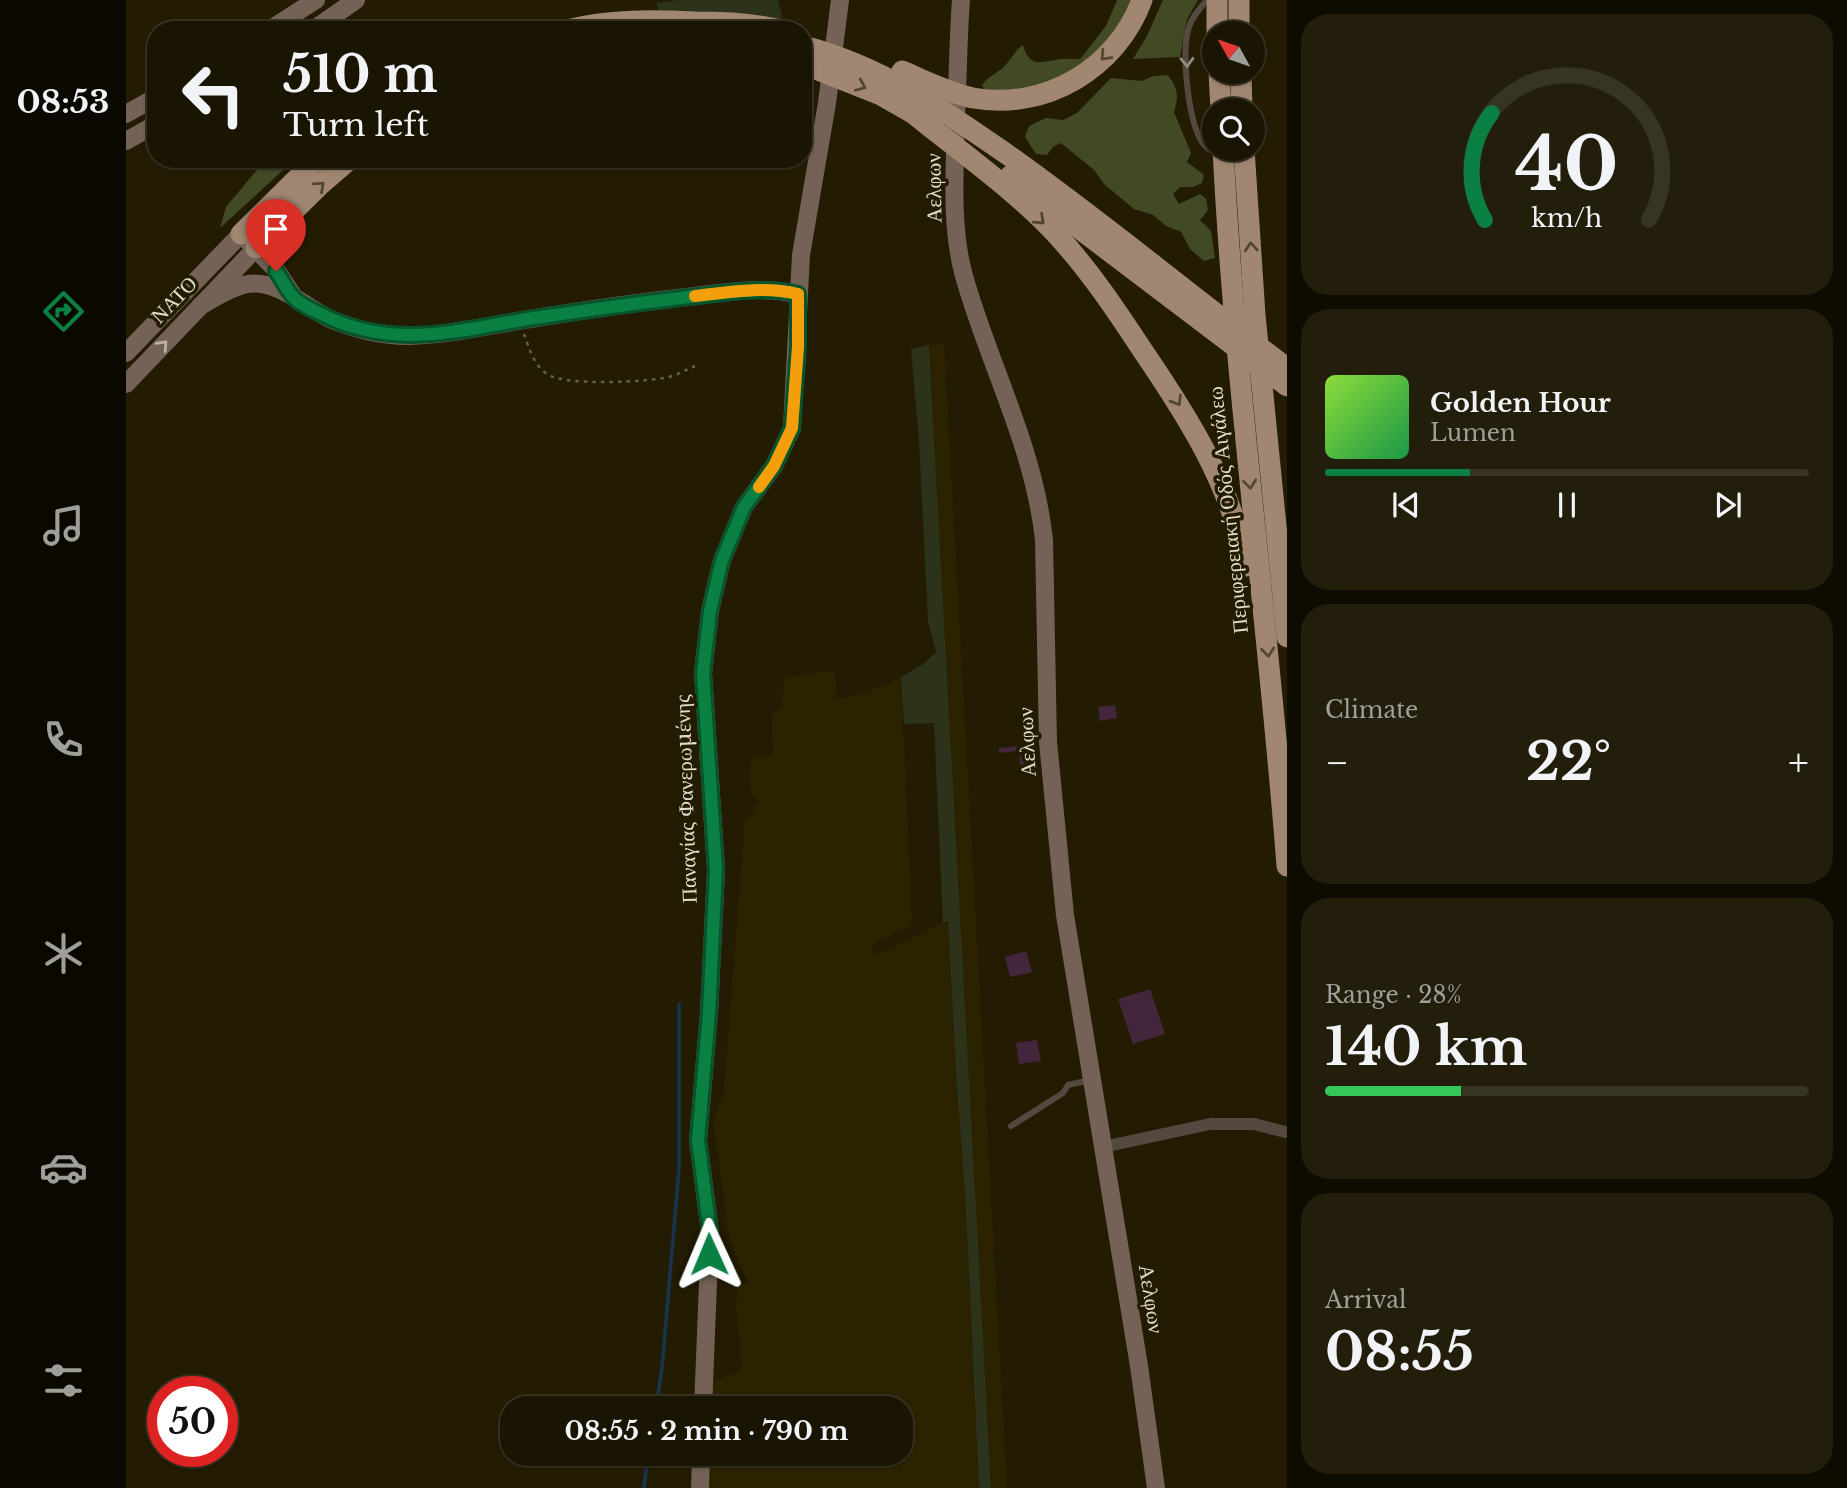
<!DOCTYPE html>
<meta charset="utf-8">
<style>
:root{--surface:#1a1502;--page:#231e0c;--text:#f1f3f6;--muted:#9f9f99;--line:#383424;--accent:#0b8043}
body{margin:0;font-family:"Libre Baskerville",serif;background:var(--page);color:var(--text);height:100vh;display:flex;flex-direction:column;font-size:26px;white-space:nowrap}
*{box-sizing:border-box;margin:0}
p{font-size:23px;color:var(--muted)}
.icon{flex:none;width:38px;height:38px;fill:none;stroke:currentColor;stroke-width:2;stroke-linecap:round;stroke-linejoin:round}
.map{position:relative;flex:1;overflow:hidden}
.side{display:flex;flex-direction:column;gap:14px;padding:14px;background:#0e0c01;width:560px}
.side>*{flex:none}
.top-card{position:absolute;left:21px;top:21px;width:665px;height:147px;border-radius:28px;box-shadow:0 2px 5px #0004,0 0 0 2px var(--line);background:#1a1502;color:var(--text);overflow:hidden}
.needle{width:46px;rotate:310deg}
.controls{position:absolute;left:1076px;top:21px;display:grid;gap:14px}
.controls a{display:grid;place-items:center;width:63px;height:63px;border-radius:50%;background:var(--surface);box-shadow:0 2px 5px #0004,0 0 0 2px var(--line);font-size:35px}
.speed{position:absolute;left:21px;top:1376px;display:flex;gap:14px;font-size:35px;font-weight:700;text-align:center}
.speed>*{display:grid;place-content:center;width:91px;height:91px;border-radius:50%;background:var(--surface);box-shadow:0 2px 5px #0004,0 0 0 2px var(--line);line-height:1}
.speed .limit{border:10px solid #d22;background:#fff;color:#111}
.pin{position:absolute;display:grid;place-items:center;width:60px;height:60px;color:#fff;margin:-72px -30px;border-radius:50% 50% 50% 0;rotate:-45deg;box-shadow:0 0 7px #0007}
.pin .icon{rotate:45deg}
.me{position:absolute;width:77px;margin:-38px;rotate:359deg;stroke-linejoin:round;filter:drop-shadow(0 0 5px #0008)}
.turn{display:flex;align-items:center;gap:24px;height:147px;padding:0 21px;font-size:32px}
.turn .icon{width:91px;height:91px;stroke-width:2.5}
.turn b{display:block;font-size:49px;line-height:60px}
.big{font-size:52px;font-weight:700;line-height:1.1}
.side .card{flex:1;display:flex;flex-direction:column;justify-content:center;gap:10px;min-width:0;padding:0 24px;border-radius:28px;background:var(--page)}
.side .dial{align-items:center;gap:0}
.dial svg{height:182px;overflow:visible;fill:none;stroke:var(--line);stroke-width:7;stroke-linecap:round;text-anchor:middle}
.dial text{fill:var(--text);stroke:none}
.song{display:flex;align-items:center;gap:21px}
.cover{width:84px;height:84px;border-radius:10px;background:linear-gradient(135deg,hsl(90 70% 55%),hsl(140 70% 35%))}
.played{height:7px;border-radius:4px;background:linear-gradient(90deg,var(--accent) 30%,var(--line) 30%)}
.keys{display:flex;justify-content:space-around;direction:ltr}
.heat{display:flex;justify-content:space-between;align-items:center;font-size:38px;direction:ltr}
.charge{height:10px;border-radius:5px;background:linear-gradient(90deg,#34c759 28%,var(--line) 0)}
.trip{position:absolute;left:374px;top:1396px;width:413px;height:70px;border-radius:28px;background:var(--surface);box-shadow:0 2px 5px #0004,0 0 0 2px var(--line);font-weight:700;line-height:70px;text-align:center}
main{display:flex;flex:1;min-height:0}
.menu{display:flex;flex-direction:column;width:126px;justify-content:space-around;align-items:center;background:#0a0801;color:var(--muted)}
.menu .icon{width:49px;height:49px}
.menu .current{color:var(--accent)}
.menu b{font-size:32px;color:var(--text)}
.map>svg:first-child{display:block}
.built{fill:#2b2200}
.green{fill:#2d321b}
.forest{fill:#424925}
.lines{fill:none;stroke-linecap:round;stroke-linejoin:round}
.stream{stroke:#19344e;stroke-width:3.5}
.building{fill:#44263c}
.path{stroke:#666049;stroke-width:2.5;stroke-dasharray:3.5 5;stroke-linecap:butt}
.lane{stroke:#534941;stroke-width:6}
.street{stroke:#534941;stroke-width:12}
.secondary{stroke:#736255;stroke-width:18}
.highway{stroke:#a18772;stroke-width:21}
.oneway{stroke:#55472f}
.oneway2{stroke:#938c80}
.oneway3{stroke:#bab2a3}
.route-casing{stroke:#07532c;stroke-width:18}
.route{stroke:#0b8043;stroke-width:12}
.slow{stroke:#f59e0b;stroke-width:12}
.labels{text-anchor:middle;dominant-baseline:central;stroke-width:7;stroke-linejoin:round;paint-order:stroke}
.street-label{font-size:21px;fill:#e1ddcd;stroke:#231c02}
</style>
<main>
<nav class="menu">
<b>08:53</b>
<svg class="icon current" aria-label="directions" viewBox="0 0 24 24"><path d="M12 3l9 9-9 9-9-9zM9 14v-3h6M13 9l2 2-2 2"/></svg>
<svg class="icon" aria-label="music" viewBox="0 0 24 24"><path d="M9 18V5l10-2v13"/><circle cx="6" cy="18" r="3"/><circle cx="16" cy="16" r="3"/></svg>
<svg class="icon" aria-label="phone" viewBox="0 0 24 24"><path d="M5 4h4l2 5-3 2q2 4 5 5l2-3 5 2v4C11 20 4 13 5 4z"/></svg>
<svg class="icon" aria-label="climate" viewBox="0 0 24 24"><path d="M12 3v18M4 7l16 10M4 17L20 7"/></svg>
<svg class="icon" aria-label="car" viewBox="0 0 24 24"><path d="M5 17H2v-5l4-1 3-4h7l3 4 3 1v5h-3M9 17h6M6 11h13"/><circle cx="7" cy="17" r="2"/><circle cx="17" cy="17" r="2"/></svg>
<svg class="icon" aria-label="filters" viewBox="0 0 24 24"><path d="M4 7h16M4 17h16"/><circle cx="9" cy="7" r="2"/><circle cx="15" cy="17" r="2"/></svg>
</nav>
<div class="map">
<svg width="1161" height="1488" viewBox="0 0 1161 1488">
<rect width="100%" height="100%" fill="#231c02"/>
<g class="built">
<path d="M 818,344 L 881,1488 L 865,1488 L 803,345 Z"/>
<path d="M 708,670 L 711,699 L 741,692 L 775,677 L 786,925 L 745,945 L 750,955 L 822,920 L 830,1073 L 840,1210 L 853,1488 L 582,1488 L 583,1454 L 775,1454 L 775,1409 L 585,1409 L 586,1382 L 616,1370 L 610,1305 L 612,1287 L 622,1283 L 604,1242 L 587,1121 L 598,1091 L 619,821 L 634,801 L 624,792 L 625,760 L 647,753 L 646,711 L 656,708 L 658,678 Z"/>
</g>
<g class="green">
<path d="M 552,0 L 652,0 L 657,20 L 532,12 L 531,3 Z"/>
<path d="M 803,345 L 858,1355 L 865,1488 L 853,1488 L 840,1210 L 830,1073 L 822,921 L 817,923 L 808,723 L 778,724 L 775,677 L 796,665 L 810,652 L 802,621 L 793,440 L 785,349 Z"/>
</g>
<g class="forest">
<path d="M 991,0 L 1010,0 L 962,67 L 928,87 L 860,93 L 856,85 C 863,75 875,72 882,62 C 888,55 889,50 897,45 C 903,66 912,63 929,60 C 937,58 946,59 954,59 L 980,26 Z"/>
<path d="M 1037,0 L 1072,0 L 1061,19 L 1054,57 L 1007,59 L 1021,36 Z"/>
<path d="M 1042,75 C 1052,89 1053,96 1048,112 L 1065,153 L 1061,162 L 1078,175 L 1076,183 L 1067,187 L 1054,187 L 1047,194 L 1053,204 L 1074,194 L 1080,199 L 1082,210 L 1074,220 L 1085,231 L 1089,258 L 1078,261 L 1064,249 L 1055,232 L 1040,226 L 1027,215 L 1008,209 L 978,184 L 968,170 L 935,143 L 927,147 L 921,155 L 910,154 L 899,137 L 903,126 L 920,118 L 937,120 L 951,113 L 985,78 L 1016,81 L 1027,76 Z"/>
<path d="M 140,159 L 169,159 L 94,228 L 100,207 Z"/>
</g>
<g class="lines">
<g class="stream">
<path d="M 530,1409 L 536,1368 L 553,1169 L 553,1004"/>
<path d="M 518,1488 L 522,1454"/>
</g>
</g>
<g class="building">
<path d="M 989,705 L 991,718 L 974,721 L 972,707 Z"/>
<path d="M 907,745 L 909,765 L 894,766 L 893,751 L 873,753 L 873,748 Z"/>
<path d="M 900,951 L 906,972 L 884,977 L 879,957 Z"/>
<path d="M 1024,989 L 1039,1034 L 1007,1044 L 992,999 Z"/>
<path d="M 911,1040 L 915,1061 L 893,1064 L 890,1043 Z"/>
</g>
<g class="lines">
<path class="path" d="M 398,334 C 403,348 408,367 423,375 C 441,386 522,382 543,377 C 553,374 560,370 569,366"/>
<g class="lane">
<path d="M 1081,0 C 1074,8 1066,17 1063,27 C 1055,52 1062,120 1076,142 C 1080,149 1087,152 1095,153"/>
<path d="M 885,1126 L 937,1093 L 942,1085 L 964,1080"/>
</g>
<path class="street" d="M 977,1147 L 1084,1124 L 1128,1124 L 1159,1132"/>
<g class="secondary">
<path d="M 835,0 C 832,39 832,78 830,117 C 829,169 824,225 838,276 C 863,365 908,446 918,540 L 922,742 L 939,915 L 1013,1366 L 1030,1488"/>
<path d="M 143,30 L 190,0"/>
<path d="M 187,30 L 230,0"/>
<path d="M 0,114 L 30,97"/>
<path d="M 0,141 L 30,124"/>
<path d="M 74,306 C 89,298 105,287 122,284 C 152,280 179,307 204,319 C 228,329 256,336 282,336 C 322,335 359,326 398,320 C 452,311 507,303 561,297 C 599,292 635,286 672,294"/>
<path d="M 0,353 L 115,234 L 151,271 L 168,297"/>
<path d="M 0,384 L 130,248"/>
<path d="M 577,1409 L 584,1232 L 572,1140 L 583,1013 L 590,870 L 577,673 L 584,611 L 596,560 L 618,507 L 648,466 L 666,428 L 675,255 L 701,103 L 714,0"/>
<path d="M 574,1488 L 575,1454"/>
</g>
<g class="highway">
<path d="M 1091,0 L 1091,33"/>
<path d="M 1113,0 L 1113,33"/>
<path d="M 441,30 C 483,19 527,20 569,22 C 598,22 627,23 655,30"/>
<path d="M 677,46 C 757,67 816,109 882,155 C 978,223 1067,298 1161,368"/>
<path d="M 677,64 L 755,95 L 799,120"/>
<path d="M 776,71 C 799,81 823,93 847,98 C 920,111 991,68 1016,0"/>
<path d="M 1093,72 L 1095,110"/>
<path d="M 1115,72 L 1116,110"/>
<path d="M 788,114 C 836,153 889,190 931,235 C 964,271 990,310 1017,351 C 1062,417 1106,486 1120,566"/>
<path d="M 1097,149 C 1109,389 1143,627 1161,866"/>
<path d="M 1118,149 L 1129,315 L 1161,637"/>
<path d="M 884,176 L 1161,386"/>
<path d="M 115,234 L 191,159"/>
<path d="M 130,248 L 195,184 L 224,159"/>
</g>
</g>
<defs><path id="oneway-chevron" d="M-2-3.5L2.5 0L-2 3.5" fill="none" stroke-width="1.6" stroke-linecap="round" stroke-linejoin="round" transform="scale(1.75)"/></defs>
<g class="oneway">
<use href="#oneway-chevron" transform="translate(979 56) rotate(133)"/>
<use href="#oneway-chevron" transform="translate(735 86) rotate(23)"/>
<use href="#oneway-chevron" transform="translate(194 186) rotate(-42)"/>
<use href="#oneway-chevron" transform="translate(914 220) rotate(43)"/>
<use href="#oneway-chevron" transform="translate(1125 247) rotate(-94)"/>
<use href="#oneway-chevron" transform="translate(1051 401) rotate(59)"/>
<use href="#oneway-chevron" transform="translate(1124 484) rotate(84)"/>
<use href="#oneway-chevron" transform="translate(1142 652) rotate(84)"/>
</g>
<use class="oneway2" href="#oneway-chevron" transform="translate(1061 62) rotate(88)"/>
<use class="oneway3" href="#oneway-chevron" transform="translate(37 345) rotate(-47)"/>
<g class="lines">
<g class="route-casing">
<path id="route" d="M 150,271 C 156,279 161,291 168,298 C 175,305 187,310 195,314 C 267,351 334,330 408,318 C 463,310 517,302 572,296 C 606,292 638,286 672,294 L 672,347 L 666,428 L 648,466 L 618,507 L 596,560 L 584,611 L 577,673 L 590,870 L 583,1013 L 572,1140 L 584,1232 L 583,1254"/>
</g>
<use href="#route" class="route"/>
<path class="slow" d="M 569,296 C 604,292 637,286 672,294 L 672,347 L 666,428 L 648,466 L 633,487"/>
</g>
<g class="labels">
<g class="street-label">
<text transform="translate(808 188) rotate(-91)">Αελφων</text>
<text transform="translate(48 300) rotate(-46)">ΝΑΤΟ</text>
<text transform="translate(1102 510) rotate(-96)">Περιφερειακή Οδός Αιγάλεω</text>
<text transform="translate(901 742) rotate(-93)">Αελφων</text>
<text transform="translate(560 799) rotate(-92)">Παναγίας Φανερωμένης</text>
<text transform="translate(1025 1299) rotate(81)">Αελφων</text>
</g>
</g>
</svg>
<div class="controls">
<a><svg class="needle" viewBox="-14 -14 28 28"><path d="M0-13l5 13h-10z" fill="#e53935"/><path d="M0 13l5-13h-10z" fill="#9f9f99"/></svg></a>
<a><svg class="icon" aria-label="search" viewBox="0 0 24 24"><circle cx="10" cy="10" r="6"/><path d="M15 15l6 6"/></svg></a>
</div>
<div class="speed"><div class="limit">50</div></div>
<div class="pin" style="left:150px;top:271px;background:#d93025"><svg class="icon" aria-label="arrive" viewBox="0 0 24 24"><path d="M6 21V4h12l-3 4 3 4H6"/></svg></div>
<svg class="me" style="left:583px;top:1254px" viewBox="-20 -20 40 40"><path d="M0-17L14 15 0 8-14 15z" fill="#0b8043" stroke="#fff" stroke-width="4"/></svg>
<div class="trip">08:55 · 2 min · 790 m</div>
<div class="top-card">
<div class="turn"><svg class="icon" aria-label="left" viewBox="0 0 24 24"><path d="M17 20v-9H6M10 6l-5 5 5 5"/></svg><div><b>510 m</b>Turn left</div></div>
</div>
</div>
<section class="side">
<div class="card dial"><svg viewBox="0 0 100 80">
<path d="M14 69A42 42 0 1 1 86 69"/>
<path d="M14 69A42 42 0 0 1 17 22" stroke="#0b8043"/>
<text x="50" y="56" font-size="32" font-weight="700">40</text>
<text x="50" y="72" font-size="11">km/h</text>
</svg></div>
<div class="card">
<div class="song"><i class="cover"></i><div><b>Golden Hour</b><p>Lumen</p></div></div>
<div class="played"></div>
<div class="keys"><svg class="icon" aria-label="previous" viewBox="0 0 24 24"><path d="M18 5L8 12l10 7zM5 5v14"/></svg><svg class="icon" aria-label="pause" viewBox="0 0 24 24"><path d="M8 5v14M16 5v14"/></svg><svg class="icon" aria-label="next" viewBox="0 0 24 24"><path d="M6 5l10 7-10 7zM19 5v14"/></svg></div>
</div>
<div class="card"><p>Climate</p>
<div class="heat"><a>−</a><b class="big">22°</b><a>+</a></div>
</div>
<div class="card"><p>Range · 28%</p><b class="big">140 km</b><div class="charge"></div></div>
<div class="card"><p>Arrival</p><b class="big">08:55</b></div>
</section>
</main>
